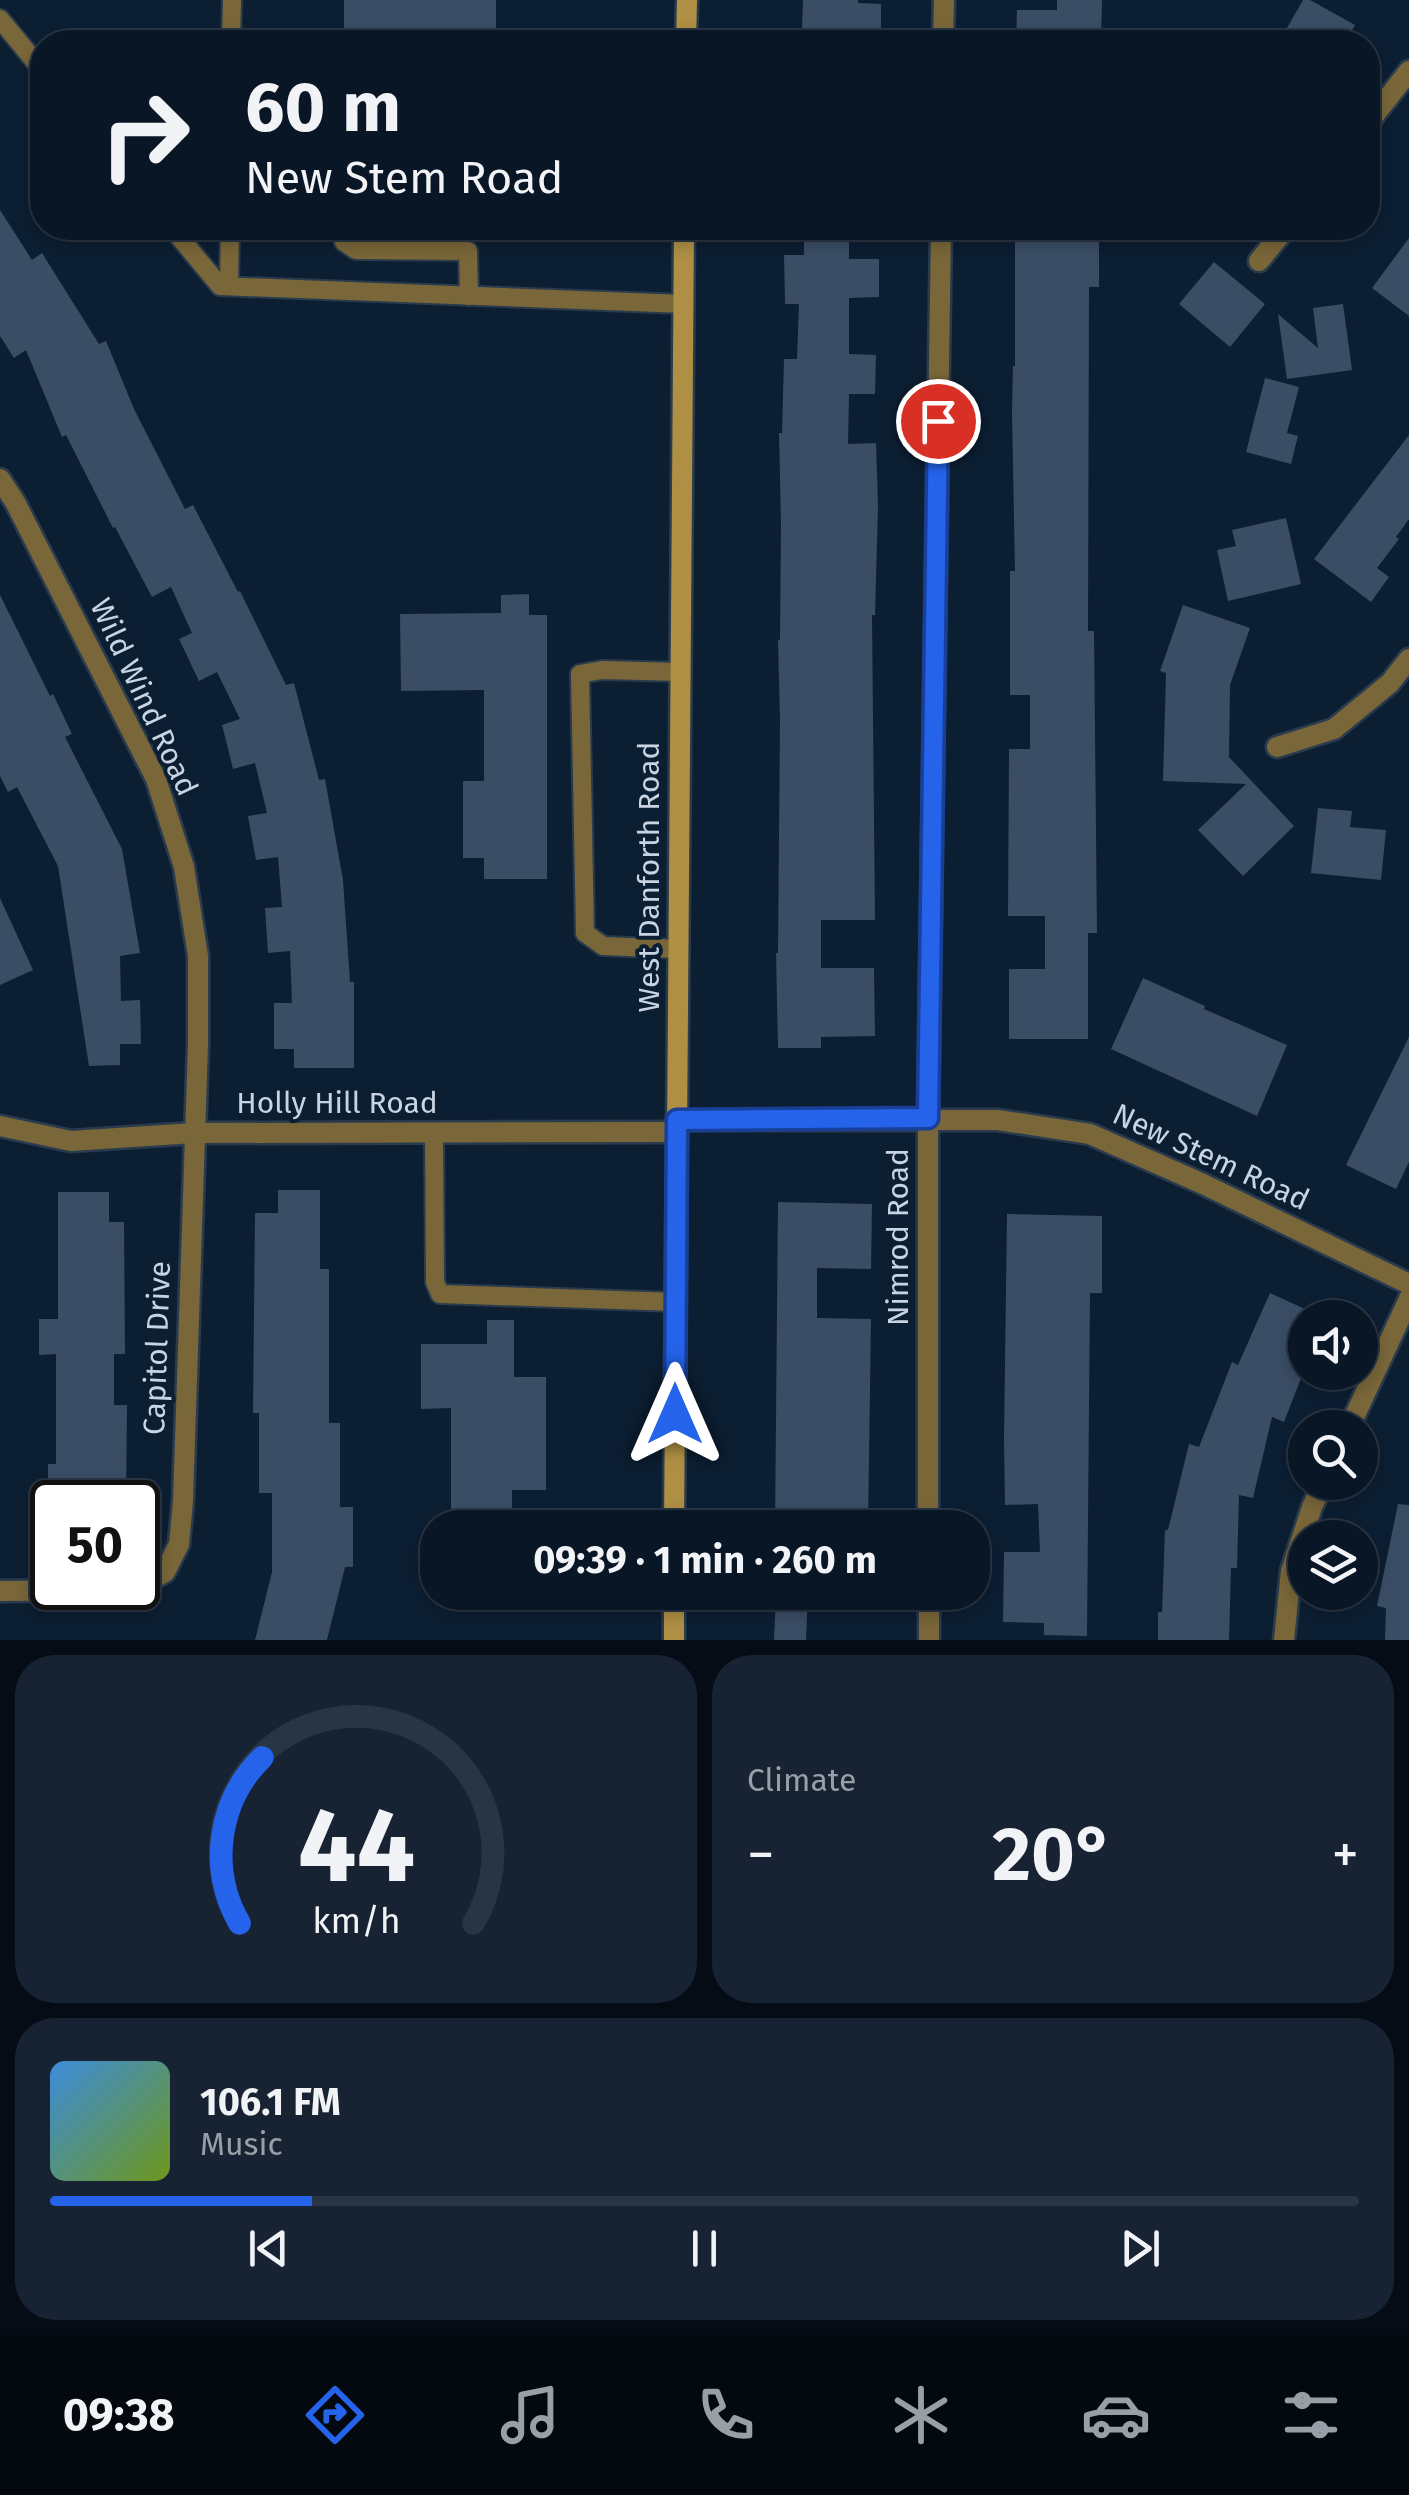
<!DOCTYPE html>
<meta charset="utf-8">
<style>
:root{--surface:#091626;--page:#172332;--text:#f1f3f6;--muted:#999fa7;--line:#293543;--accent:#2563eb}
body{margin:0;font-family:"Fira Sans",sans-serif;background:var(--page);color:var(--text);height:100vh;display:flex;flex-direction:column;font-size:38px;white-space:nowrap}
*{box-sizing:border-box;margin:0}
p{font-size:32px;color:var(--muted)}
.icon{flex:none;width:55px;height:55px;fill:none;stroke:currentColor;stroke-width:2;stroke-linecap:round;stroke-linejoin:round}
.map{position:relative;height:1640px;overflow:hidden}
.panel{display:flex;flex-direction:column;gap:15px;padding:15px;background:#050c15;flex:1}
.panel>*{flex:none}
.hud{position:absolute;left:30px;top:30px;width:1350px;height:210px;border-radius:40px;box-shadow:0 5px 15px #0003,0 0 0 2px var(--line);background:#091626;color:var(--text);overflow:hidden}
.buttons{position:absolute;left:1288px;top:1300px;display:grid;gap:20px}
.buttons a{display:grid;place-items:center;width:90px;height:90px;border-radius:50%;background:var(--surface);box-shadow:0 5px 15px #0003,0 0 0 2px var(--line);font-size:50px}
.speed{position:absolute;left:30px;top:1480px;display:flex;gap:20px;font-size:50px;font-weight:700;text-align:center}
.speed>*{display:grid;place-content:center;width:130px;height:130px;border-radius:50%;background:var(--surface);box-shadow:0 5px 15px #0003,0 0 0 2px var(--line);line-height:1}
.speed .limit{border:5px solid #111;border-radius:15px;background:#fff;color:#111}
.pin{position:absolute;display:grid;place-items:center;width:85px;height:85px;color:#fff;margin:-42px;border:5px solid #fff;border-radius:50%;box-shadow:0 2px 10px #0007}
.me{position:absolute;width:110px;margin:-55px;rotate:0deg;stroke-linejoin:round;filter:drop-shadow(0 0 8px #0008)}
.turn{display:flex;align-items:center;gap:35px;height:210px;padding:0 50px;font-size:45px}
.turn .icon{width:130px;height:130px;stroke-width:2.5}
.turn b{display:block;font-size:70px;line-height:85px}
.big{font-size:75px;font-weight:700;line-height:1.1}
.panel .card{flex:1;display:flex;flex-direction:column;justify-content:center;gap:15px;min-width:0;padding:0 35px;border-radius:40px;background:var(--page)}
.panel .dial{align-items:center;gap:0}
.dial svg{height:260px;overflow:visible;fill:none;stroke:var(--line);stroke-width:7;stroke-linecap:round;text-anchor:middle}
.dial text{fill:var(--text);stroke:none}
.song{display:flex;align-items:center;gap:30px}
.cover{width:120px;height:120px;border-radius:15px;background:linear-gradient(135deg,hsl(210 70% 55%),hsl(80 70% 35%))}
.played{height:10px;border-radius:5px;background:linear-gradient(90deg,var(--accent) 20%,var(--line) 20%)}
.keys{display:flex;justify-content:space-around;direction:ltr}
.heat{display:flex;justify-content:space-between;align-items:center;font-size:55px;direction:ltr}
.panel .tiles{flex:1;display:grid;gap:15px;grid-template-columns:1fr 1fr}
.card:last-child{grid-column:span 2}
.trip{position:absolute;left:420px;top:1510px;width:570px;height:100px;border-radius:40px;background:var(--surface);box-shadow:0 5px 15px #0003,0 0 0 2px var(--line);font-weight:700;line-height:100px;text-align:center}
.tab-bar{display:flex;height:160px;justify-content:space-around;align-items:center;background:#04090f;color:var(--muted)}
.tab-bar .icon{width:70px;height:70px}
.tab-bar .current{color:var(--accent)}
.tab-bar b{font-size:45px;color:var(--text)}
.map>svg:first-child{display:block}
.building{fill:#3a4d65}
.lines{fill:none;stroke-linecap:round;stroke-linejoin:round}
.lane-casing{stroke:#2a3b4e;stroke-width:22}
.street-casing{stroke:#2a3b4e;stroke-width:25}
.secondary-casing{stroke:#2a3b4e;stroke-width:25}
.lane{stroke:#796639;stroke-width:18}
.street{stroke:#796639;stroke-width:20}
.secondary{stroke:#ae8f44;stroke-width:20}
.route-casing{stroke:#184099;stroke-width:25}
.route{stroke:#2563eb;stroke-width:18}
.labels{text-anchor:middle;dominant-baseline:central;stroke-width:8;stroke-linejoin:round;paint-order:stroke}
.street-label{font-size:30px;fill:#c9d4e2;stroke:#0c1e32}
</style>
<div class="map">
<svg width="1409" height="1640" viewBox="0 0 1409 1640">
<rect width="100%" height="100%" fill="#0c1e32"/>
<g class="building">
<rect x="344" y="0" width="152" height="41"/>
<path d="M 803,0 L 858,0 L 858,3 L 881,4 L 881,29 L 802,28 Z"/>
<path d="M 1057,0 L 1102,0 L 1101,42 L 1016,42 L 1017,10 L 1057,10 Z"/>
<path d="M 1303,0 L 1310,0 L 1355,25 L 1345,42 L 1279,42 Z"/>
<path d="M 0,210 L 32,260 L 42,253 L 99,344 L 106,341 L 134,409 L 185,509 L 193,505 L 238,592 L 240,591 L 286,685 L 294,683 L 319,780 L 325,779 L 343,880 L 350,982 L 354,982 L 354,1068 L 294,1068 L 294,1049 L 274,1049 L 274,1003 L 292,1003 L 290,951 L 268,953 L 265,908 L 282,907 L 278,857 L 256,860 L 248,816 L 267,813 L 255,763 L 233,769 L 222,725 L 240,719 L 217,672 L 199,681 L 179,639 L 192,633 L 171,587 L 152,597 L 115,527 L 113,528 L 66,435 L 62,437 L 26,350 L 14,358 L 0,336 Z"/>
<path d="M 1015,228 L 1099,228 L 1099,287 L 1089,287 L 1088,631 L 1094,631 L 1097,933 L 1088,933 L 1088,1039 L 1009,1039 L 1009,969 L 1045,969 L 1045,916 L 1008,916 L 1009,749 L 1030,749 L 1030,695 L 1010,695 L 1010,571 L 1015,571 L 1012,413 L 1013,366 L 1015,366 Z"/>
<path d="M 849,237 L 849,259 L 879,259 L 879,297 L 849,298 L 849,354 L 876,355 L 875,394 L 849,394 L 848,444 L 876,443 L 878,506 L 875,615 L 872,615 L 875,920 L 821,920 L 821,968 L 874,968 L 875,1036 L 821,1037 L 821,1048 L 778,1048 L 776,953 L 778,953 L 780,720 L 778,640 L 780,640 L 781,523 L 779,433 L 782,433 L 784,359 L 797,359 L 799,304 L 785,304 L 784,255 L 804,255 L 804,238 Z"/>
<path d="M 1409,238 L 1409,316 L 1372,288 Z"/>
<path d="M 1214,262 L 1265,304 L 1230,347 L 1179,304 Z"/>
<path d="M 1343,304 L 1352,370 L 1287,379 L 1278,314 L 1318,348 L 1313,308 Z"/>
<path d="M 1265,378 L 1299,387 L 1287,433 L 1298,436 L 1291,464 L 1246,452 Z"/>
<path d="M 1409,435 L 1409,519 L 1396,537 L 1399,539 L 1377,568 L 1389,577 L 1371,602 L 1314,559 Z"/>
<path d="M 1286,518 L 1301,584 L 1228,601 L 1217,550 L 1236,546 L 1232,530 Z"/>
<path d="M 529,594 L 529,615 L 547,615 L 547,879 L 484,879 L 484,858 L 463,858 L 463,781 L 484,781 L 484,690 L 401,691 L 400,614 L 501,613 L 501,595 Z"/>
<path d="M 0,595 L 50,696 L 53,694 L 72,734 L 65,737 L 122,849 L 140,953 L 120,956 L 121,1001 L 140,1000 L 141,1044 L 120,1044 L 120,1065 L 89,1066 L 58,866 L 17,787 L 8,792 L 0,776 Z"/>
<path d="M 1183,605 L 1250,628 L 1230,685 L 1229,757 L 1294,826 L 1243,876 L 1198,830 L 1246,784 L 1163,781 L 1166,673 L 1160,671 Z"/>
<path d="M 1318,808 L 1352,811 L 1350,827 L 1386,830 L 1381,880 L 1311,873 Z"/>
<path d="M 0,898 L 33,970 L 0,985 Z"/>
<path d="M 1143,978 L 1205,1006 L 1204,1009 L 1287,1045 L 1257,1116 L 1111,1049 Z"/>
<path d="M 1409,1037 L 1409,1162 L 1396,1189 L 1346,1165 Z"/>
<path d="M 278,1190 L 320,1190 L 320,1269 L 329,1269 L 329,1423 L 340,1423 L 340,1507 L 353,1507 L 353,1567 L 345,1567 L 327,1640 L 255,1640 L 272,1572 L 272,1493 L 259,1493 L 259,1413 L 253,1413 L 255,1213 L 278,1213 Z"/>
<path d="M 58,1192 L 109,1192 L 109,1222 L 124,1222 L 125,1354 L 114,1354 L 114,1405 L 127,1405 L 126,1501 L 48,1502 L 48,1464 L 56,1464 L 56,1354 L 39,1355 L 39,1319 L 58,1319 Z"/>
<path d="M 778,1202 L 872,1204 L 871,1269 L 817,1268 L 817,1318 L 871,1319 L 868,1528 L 775,1528 Z"/>
<path d="M 1007,1214 L 1102,1216 L 1102,1293 L 1090,1293 L 1087,1636 L 1044,1635 L 1044,1623 L 1003,1622 L 1004,1552 L 1040,1552 L 1038,1504 L 1005,1505 L 1004,1440 Z"/>
<path d="M 1270,1293 L 1305,1309 L 1305,1368 L 1284,1422 L 1272,1417 L 1253,1498 L 1239,1495 L 1237,1568 L 1231,1568 L 1229,1640 L 1158,1640 L 1158,1612 L 1162,1612 L 1165,1530 L 1168,1530 L 1189,1444 L 1199,1447 L 1232,1362 L 1238,1365 Z"/>
<path d="M 487,1320 L 514,1320 L 514,1377 L 546,1377 L 546,1490 L 512,1490 L 512,1528 L 451,1528 L 451,1408 L 421,1409 L 421,1344 L 487,1344 Z"/>
<path d="M 1398,1504 L 1409,1505 L 1409,1640 L 1385,1640 L 1386,1608 L 1377,1606 Z"/>
<path d="M 776,1592 L 808,1592 L 806,1640 L 774,1640 Z"/>
</g>
<g class="lines">
<g class="lane-casing">
<g id="lane">
<path d="M 0,19 L 42,70"/>
<path d="M 231,42 L 232,0"/>
<path d="M 231,42 L 261,42"/>
<path d="M 172,228 L 220,286 L 684,304"/>
<path d="M 339,228 L 344,242 L 356,250 L 468,251 L 469,296"/>
<path d="M 229,286 L 230,228"/>
<path d="M 679,949 L 603,946 L 585,933 L 580,674 L 602,670 L 681,672"/>
<path d="M 434,1132 L 435,1282 L 440,1294 L 676,1302"/>
</g>
</g>
<g class="street-casing">
<g id="street">
<path d="M 943,42 L 944,0"/>
<path d="M 1368,123 L 1409,71"/>
<path d="M 1259,261 L 1286,228"/>
<path d="M 0,479 L 15,502 L 156,779 L 184,867 L 198,956 L 198,1045 L 183,1501 L 179,1544 L 165,1572 L 133,1590 L 0,1591"/>
<path d="M 1277,747 L 1334,729 L 1390,683 L 1409,659"/>
<path d="M 677,1120 L 998,1120 L 1090,1134 L 1203,1184 L 1409,1284"/>
<path d="M 0,1126 L 71,1141 L 194,1133 L 677,1132"/>
<path d="M 1349,1428 L 1409,1299"/>
<path d="M 928,1528 L 928,1118 L 941,228"/>
<path d="M 929,1592 L 929,1640"/>
<path d="M 1284,1640 L 1291,1571 L 1312,1507 L 1324,1482"/>
</g>
</g>
<g class="secondary-casing">
<g id="secondary">
<path d="M 686,42 L 687,0"/>
<path d="M 674,1528 L 684,228"/>
<path d="M 674,1640 L 674,1592"/>
</g>
</g>
<use href="#lane" class="lane"/>
<use href="#street" class="street"/>
<use href="#secondary" class="secondary"/>
</g>
<g class="lines">
<g class="route-casing">
<path id="route" d="M 675,1414 L 677,1120 L 928,1118 L 938,421"/>
</g>
<use href="#route" class="route"/>
</g>
<g class="labels">
<g class="street-label">
<text transform="translate(144 697) rotate(65)">Wild Wind Road</text>
<text transform="translate(649 877) rotate(-90)">West Danforth Road</text>
<text x="337" y="1103">Holly Hill Road</text>
<text transform="translate(1211 1157) rotate(25)">New Stem Road</text>
<text transform="translate(898 1237) rotate(-90)">Nimrod Road</text>
<text transform="translate(157 1348) rotate(-88)">Capitol Drive</text>
</g>
</g>
</svg>
<div class="buttons">
<a><svg class="icon" aria-label="sound" viewBox="0 0 24 24"><path d="M4 9h4l5-4v14l-5-4H4zM17 9q2 3 0 6"/></svg></a>
<a><svg class="icon" aria-label="search" viewBox="0 0 24 24"><circle cx="10" cy="10" r="6"/><path d="M15 15l6 6"/></svg></a>
<a><svg class="icon" aria-label="layers" viewBox="0 0 24 24"><path d="M12 4l9 5-9 5-9-5zM3 14l9 5 9-5"/></svg></a>
</div>
<div class="speed"><div class="limit">50</div></div>
<div class="pin" style="left:938px;top:421px;background:#d93025"><svg class="icon" aria-label="arrive" viewBox="0 0 24 24"><path d="M6 21V4h12l-3 4 3 4H6"/></svg></div>
<svg class="me" style="left:675px;top:1414px" viewBox="-20 -20 40 40"><path d="M0-17L14 15 0 8-14 15z" fill="#2563eb" stroke="#fff" stroke-width="4"/></svg>
<div class="trip">09:39 · 1 min · 260 m</div>
<div class="hud">
<div class="turn"><svg class="icon" aria-label="right" viewBox="0 0 24 24"><path d="M7 20v-9h11M14 6l5 5-5 5"/></svg><div><b>60 m</b>New Stem Road</div></div>
</div>
</div>
<section class="panel">
<div class="tiles">
<div class="card dial"><svg viewBox="0 0 100 80">
<path d="M14 69A42 42 0 1 1 86 69"/>
<path d="M14 69A42 42 0 0 1 21 18" stroke="#2563eb"/>
<text x="50" y="56" font-size="32" font-weight="700">44</text>
<text x="50" y="72" font-size="11">km/h</text>
</svg></div>
<div class="card"><p>Climate</p>
<div class="heat"><a>−</a><b class="big">20°</b><a>+</a></div>
</div>
<div class="card">
<div class="song"><i class="cover"></i><div><b>106.1 FM</b><p>Music</p></div></div>
<div class="played"></div>
<div class="keys"><svg class="icon" aria-label="previous" viewBox="0 0 24 24"><path d="M18 5L8 12l10 7zM5 5v14"/></svg><svg class="icon" aria-label="pause" viewBox="0 0 24 24"><path d="M8 5v14M16 5v14"/></svg><svg class="icon" aria-label="next" viewBox="0 0 24 24"><path d="M6 5l10 7-10 7zM19 5v14"/></svg></div>
</div>
</div>
</section>
<nav class="tab-bar">
<b>09:38</b>
<svg class="icon current" aria-label="directions" viewBox="0 0 24 24"><path d="M12 3l9 9-9 9-9-9zM9 14v-3h6M13 9l2 2-2 2"/></svg>
<svg class="icon" aria-label="music" viewBox="0 0 24 24"><path d="M9 18V5l10-2v13"/><circle cx="6" cy="18" r="3"/><circle cx="16" cy="16" r="3"/></svg>
<svg class="icon" aria-label="phone" viewBox="0 0 24 24"><path d="M5 4h4l2 5-3 2q2 4 5 5l2-3 5 2v4C11 20 4 13 5 4z"/></svg>
<svg class="icon" aria-label="climate" viewBox="0 0 24 24"><path d="M12 3v18M4 7l16 10M4 17L20 7"/></svg>
<svg class="icon" aria-label="car" viewBox="0 0 24 24"><path d="M5 17H2v-5l4-1 3-4h7l3 4 3 1v5h-3M9 17h6M6 11h13"/><circle cx="7" cy="17" r="2"/><circle cx="17" cy="17" r="2"/></svg>
<svg class="icon" aria-label="filters" viewBox="0 0 24 24"><path d="M4 7h16M4 17h16"/><circle cx="9" cy="7" r="2"/><circle cx="15" cy="17" r="2"/></svg>
</nav>
